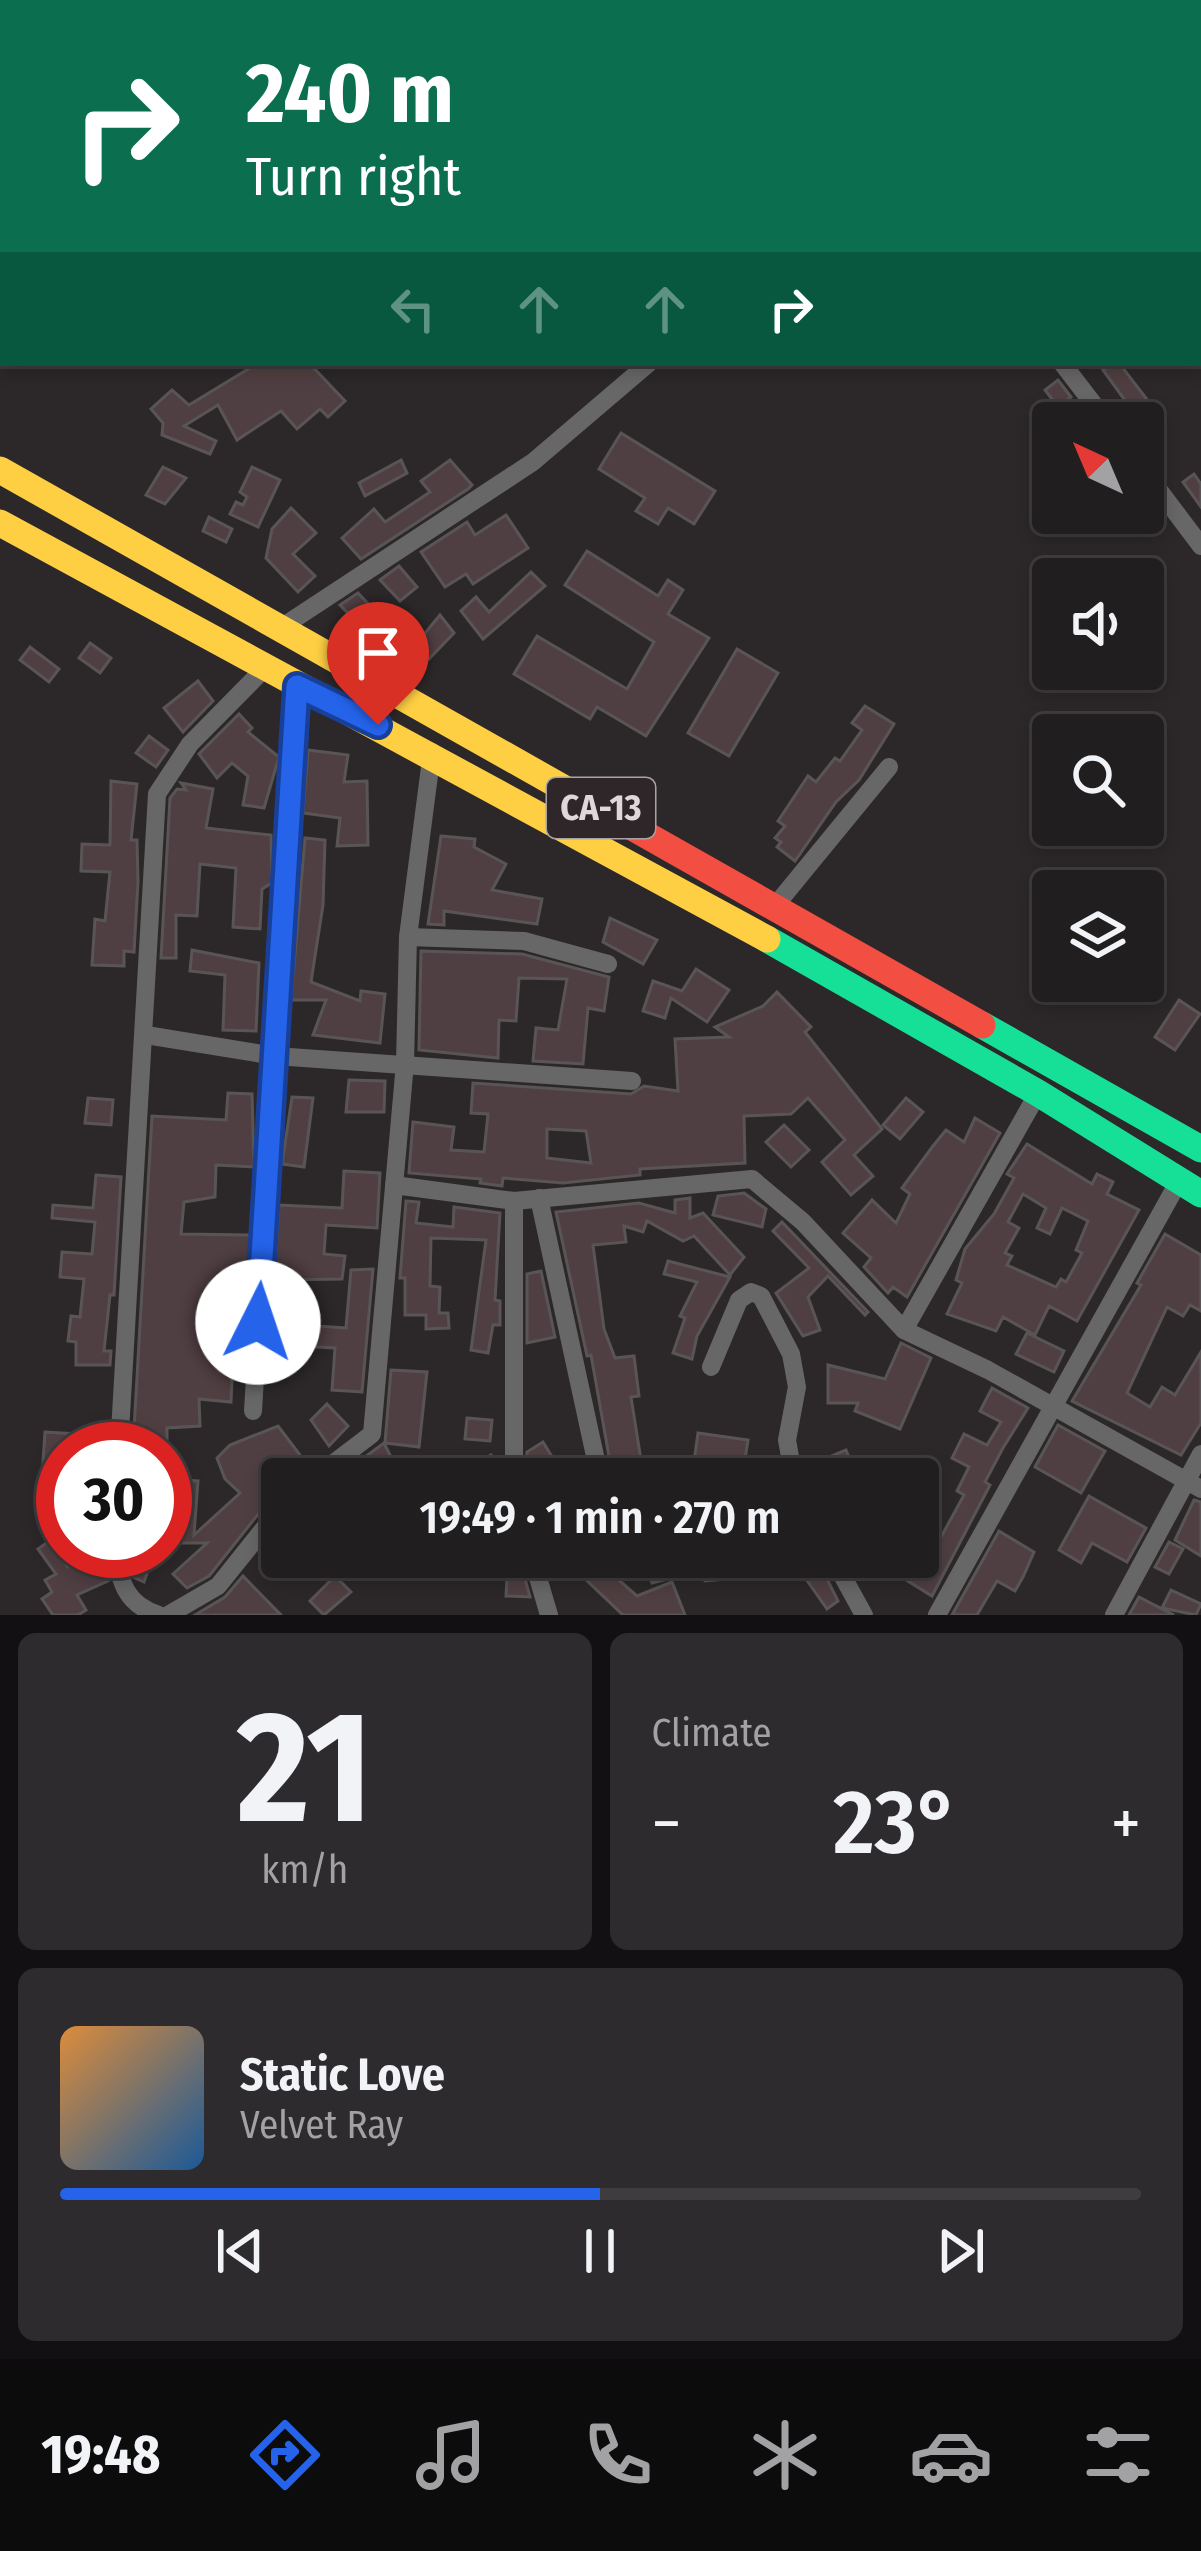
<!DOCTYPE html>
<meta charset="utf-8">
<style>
:root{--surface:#211e20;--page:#2d2b2d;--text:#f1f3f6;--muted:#a2a2a5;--line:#3e3c3e;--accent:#2563eb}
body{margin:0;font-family:"Fira Sans Condensed",sans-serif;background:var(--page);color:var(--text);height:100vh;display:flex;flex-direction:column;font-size:45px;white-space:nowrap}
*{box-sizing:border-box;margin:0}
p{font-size:39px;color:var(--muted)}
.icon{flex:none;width:66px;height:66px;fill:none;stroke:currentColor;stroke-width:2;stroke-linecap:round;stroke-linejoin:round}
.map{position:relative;height:1615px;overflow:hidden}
.details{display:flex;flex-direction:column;gap:18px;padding:18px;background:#121012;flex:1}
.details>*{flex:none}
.hud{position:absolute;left:0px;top:0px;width:1203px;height:366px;box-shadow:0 6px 18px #0003,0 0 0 3px var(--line);background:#0b6e4f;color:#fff;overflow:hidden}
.needle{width:78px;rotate:316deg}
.tools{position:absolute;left:1032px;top:402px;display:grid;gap:24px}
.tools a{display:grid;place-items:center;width:132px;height:132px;border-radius:12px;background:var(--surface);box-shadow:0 6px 18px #0003,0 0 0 3px var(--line);font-size:60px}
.speed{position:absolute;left:36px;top:1422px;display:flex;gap:24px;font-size:60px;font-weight:700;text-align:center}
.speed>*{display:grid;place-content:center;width:156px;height:156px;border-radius:50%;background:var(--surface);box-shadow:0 6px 18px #0003,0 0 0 3px var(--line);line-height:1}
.speed .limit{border:18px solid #d22;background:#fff;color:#111}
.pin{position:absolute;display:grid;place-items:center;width:102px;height:102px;color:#fff;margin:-123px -51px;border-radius:50% 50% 50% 0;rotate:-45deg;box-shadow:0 0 12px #0007}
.pin .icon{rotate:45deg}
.me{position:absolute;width:132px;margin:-66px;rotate:4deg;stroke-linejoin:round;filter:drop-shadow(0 0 9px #0008)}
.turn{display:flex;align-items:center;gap:42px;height:252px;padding:0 48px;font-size:54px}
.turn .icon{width:156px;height:156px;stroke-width:2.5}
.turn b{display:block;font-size:84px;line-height:102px}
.lanes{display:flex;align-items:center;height:114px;padding:0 48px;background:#0003;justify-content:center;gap:60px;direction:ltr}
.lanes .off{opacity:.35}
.big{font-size:90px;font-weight:600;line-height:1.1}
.details .widget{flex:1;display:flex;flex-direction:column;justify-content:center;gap:18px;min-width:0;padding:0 42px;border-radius:18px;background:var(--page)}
.details .dial{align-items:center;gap:0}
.dial b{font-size:156px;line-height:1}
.song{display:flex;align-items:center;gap:36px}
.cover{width:144px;height:144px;border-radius:18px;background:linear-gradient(135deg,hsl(30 70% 55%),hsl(210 70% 35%))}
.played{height:12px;border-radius:6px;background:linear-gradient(90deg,var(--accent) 50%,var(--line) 50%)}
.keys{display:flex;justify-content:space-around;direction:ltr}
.heat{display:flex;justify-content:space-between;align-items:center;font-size:66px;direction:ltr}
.details .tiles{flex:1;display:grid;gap:18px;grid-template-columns:1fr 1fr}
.widget:last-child{grid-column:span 2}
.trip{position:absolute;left:261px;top:1458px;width:678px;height:120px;border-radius:12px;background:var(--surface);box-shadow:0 6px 18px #0003,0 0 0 3px var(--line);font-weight:600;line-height:120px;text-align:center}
.tabs{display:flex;height:192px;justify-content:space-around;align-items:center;background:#0d0c0d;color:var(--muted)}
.tabs .icon{width:84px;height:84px}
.tabs .selected{color:var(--accent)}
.tabs b{font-size:54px;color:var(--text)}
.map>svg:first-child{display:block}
.building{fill:#503f42;stroke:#595556;stroke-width:3;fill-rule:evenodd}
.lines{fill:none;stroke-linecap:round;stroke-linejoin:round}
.street{stroke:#686768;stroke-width:18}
.fast{stroke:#16e098;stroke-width:27}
.slow{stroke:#ffcf43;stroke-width:27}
.jam{stroke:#f24e42;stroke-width:27}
.route-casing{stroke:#184099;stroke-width:30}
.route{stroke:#2563eb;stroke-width:21}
.labels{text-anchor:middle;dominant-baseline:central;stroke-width:12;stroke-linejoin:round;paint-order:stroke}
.shield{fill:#2e2629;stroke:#a9a3a6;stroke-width:3}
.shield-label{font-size:36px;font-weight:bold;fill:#ded8db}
</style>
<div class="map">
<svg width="1201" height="1615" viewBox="0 0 1201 1615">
<rect width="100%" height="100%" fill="#2c282a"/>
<g class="building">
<path d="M 258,363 L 309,363 L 345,401 L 328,417 L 320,409 L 297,429 L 281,411 L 237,440 L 218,405 L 184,426 L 216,441 L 210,454 L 162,435 L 163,423 L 151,409 L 172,390 L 189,405 Z"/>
<path d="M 1113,363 L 1119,363 L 1152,406 L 1137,417 L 1103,370 Z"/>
<path d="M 1058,380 L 1071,397 L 1058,407 L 1045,390 Z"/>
<path d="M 621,433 L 715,491 L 694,524 L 668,508 L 658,524 L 636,511 L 645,498 L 599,469 Z"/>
<path d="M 401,460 L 407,473 L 365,496 L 359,483 Z"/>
<path d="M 450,460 L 472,485 L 468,489 L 361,559 L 342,538 L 374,509 L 385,522 L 430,492 L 421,481 Z"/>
<path d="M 163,467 L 186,478 L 165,504 L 146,495 Z"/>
<path d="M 252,467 L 280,480 L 258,527 L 230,514 L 236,502 L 243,505 L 247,497 L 240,492 Z"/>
<path d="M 1194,474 L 1201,484 L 1201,507 L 1183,482 Z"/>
<path d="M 291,508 L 316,533 L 293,554 L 315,576 L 298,592 L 266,558 L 272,529 Z"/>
<path d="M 506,515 L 528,548 L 473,584 L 466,574 L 445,587 L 421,552 L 467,522 L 475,535 Z"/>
<path d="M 209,517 L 232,529 L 226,542 L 203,531 Z"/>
<path d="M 587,551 L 658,596 L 668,580 L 683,590 L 668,614 L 709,638 L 646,736 L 597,707 L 590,719 L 514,674 L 537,636 L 627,689 L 654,642 L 565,585 Z"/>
<path d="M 399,566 L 417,587 L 400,601 L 380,580 Z"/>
<path d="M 531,572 L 545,586 L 483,639 L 461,611 L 476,597 L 489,612 Z"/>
<path d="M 358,593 L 375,611 L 359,625 L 340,605 Z"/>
<path d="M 440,615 L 454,633 L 429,659 L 416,644 Z"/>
<path d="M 90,643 L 111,658 L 100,673 L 79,658 Z"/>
<path d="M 30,647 L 59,669 L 49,682 L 20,660 Z"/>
<path d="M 737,649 L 778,673 L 729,756 L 688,733 Z"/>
<path d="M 198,681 L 213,701 L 183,732 L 164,708 Z"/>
<path d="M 865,706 L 894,724 L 859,780 L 836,802 L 795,861 L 777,847 L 781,842 L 775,838 L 785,826 L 778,821 L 808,776 L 816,782 L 835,758 L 840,761 L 862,730 L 852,723 Z"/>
<path d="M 239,714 L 252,728 L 248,732 L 279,757 L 264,808 L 243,805 L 248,776 L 232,763 L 217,778 L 199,754 Z"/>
<path d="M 149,736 L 168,750 L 156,767 L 136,753 Z"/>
<path d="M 308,750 L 348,755 L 344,782 L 367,781 L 368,845 L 337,846 L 340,818 L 303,813 Z"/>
<path d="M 111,781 L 137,784 L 131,840 L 137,840 L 138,882 L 134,952 L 124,951 L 124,966 L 92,965 L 95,919 L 105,921 L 110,872 L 81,871 L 82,844 L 110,845 Z"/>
<path d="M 181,783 L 213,789 L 206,828 L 271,835 L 272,883 L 262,889 L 260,929 L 233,927 L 236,868 L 200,864 L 197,916 L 176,915 L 176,958 L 161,958 L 170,798 L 177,789 L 186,790 Z"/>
<path d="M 441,836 L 475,839 L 474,847 L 506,864 L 492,890 L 542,899 L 537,924 L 444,911 L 444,925 L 428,924 Z"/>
<path d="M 305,838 L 325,840 L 323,905 L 311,982 L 360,1001 L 361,991 L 385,994 L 380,1043 L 313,1035 L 326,1000 L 291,1000 Z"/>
<path d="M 610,918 L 657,940 L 643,964 L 603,942 Z"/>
<path d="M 1148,935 L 1161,943 L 1143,970 L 1143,943 Z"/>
<path d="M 192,950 L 259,963 L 256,1031 L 223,1030 L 225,975 L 190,971 Z"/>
<path d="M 421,951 L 522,954 L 609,977 L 604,1011 L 588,1008 L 583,1064 L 533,1061 L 536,1028 L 558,1030 L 567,979 L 519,978 L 516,1021 L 499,1020 L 498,1058 L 419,1050 Z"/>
<path d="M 696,969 L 729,990 L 707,1022 L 671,998 L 665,1018 L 643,1011 L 653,981 L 682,991 Z"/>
<path d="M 777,992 L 811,1027 L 805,1032 L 882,1129 L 854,1155 L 873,1176 L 851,1195 L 822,1162 L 845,1140 L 808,1098 L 791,1114 L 744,1116 L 745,1163 L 640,1169 L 640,1175 L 563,1183 L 503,1178 L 502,1186 L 480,1183 L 481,1179 L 409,1173 L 413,1122 L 454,1127 L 451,1150 L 484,1152 L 488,1114 L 471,1113 L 473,1083 L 631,1094 L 644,1086 L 678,1091 L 675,1039 L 729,1037 L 715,1027 L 763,1006 ZM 547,1129 L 586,1131 L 591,1163 L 547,1158 Z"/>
<path d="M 1179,1000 L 1200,1014 L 1175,1050 L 1155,1037 Z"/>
<path d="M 349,1080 L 385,1081 L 384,1112 L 346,1112 Z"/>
<path d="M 228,1093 L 252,1094 L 254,1167 L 216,1165 L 215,1197 L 184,1202 L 181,1234 L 250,1235 L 248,1279 L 242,1279 L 240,1311 L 235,1311 L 231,1402 L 199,1399 L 200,1426 L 167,1428 L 167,1448 L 133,1447 L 152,1116 L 226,1120 Z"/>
<path d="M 292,1097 L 313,1098 L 304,1167 L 282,1164 Z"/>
<path d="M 88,1098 L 113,1100 L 111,1125 L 85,1123 Z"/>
<path d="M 906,1098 L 923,1112 L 900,1139 L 883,1125 Z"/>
<path d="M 975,1118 L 1000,1133 L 907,1297 L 893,1287 L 888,1293 L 864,1267 L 871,1258 L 843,1233 L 872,1200 L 896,1223 L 910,1194 L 902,1188 L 933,1146 L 946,1130 L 964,1142 Z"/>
<path d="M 784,1125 L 809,1150 L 791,1167 L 766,1142 Z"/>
<path d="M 1027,1144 L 1092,1184 L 1097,1174 L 1113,1182 L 1107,1194 L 1139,1210 L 1077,1321 L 1049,1306 L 1035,1335 L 1003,1317 L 996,1331 L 947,1314 L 962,1283 L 956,1280 L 965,1249 L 994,1214 L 1014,1178 L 1007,1174 ZM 1023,1194 L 1046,1208 L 1037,1228 L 1050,1234 L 1062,1208 L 1088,1221 L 1076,1250 L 1082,1253 L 1066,1282 L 1061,1279 L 1056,1287 L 1007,1265 L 1012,1256 L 1005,1253 L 1019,1228 L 1008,1222 Z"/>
<path d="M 344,1171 L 380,1173 L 377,1228 L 326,1225 L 324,1254 L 345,1256 L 342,1279 L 274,1280 L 279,1205 L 342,1208 Z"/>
<path d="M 96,1175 L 121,1177 L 114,1295 L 110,1295 L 104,1351 L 111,1351 L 110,1365 L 76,1365 L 76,1342 L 68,1341 L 71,1316 L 80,1317 L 84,1279 L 60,1277 L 62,1252 L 92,1254 L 95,1222 L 52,1218 L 53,1205 L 93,1208 Z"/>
<path d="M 744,1193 L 766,1209 L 762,1227 L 713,1215 L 718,1196 Z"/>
<path d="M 690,1198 L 690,1218 L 703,1213 L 744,1257 L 730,1275 L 694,1236 L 683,1241 L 647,1221 L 643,1232 L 624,1226 L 626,1242 L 593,1245 L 604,1329 L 615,1358 L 634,1356 L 639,1396 L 631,1397 L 644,1479 L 613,1479 L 591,1355 L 587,1356 L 556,1212 L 639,1203 L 675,1213 L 675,1200 Z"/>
<path d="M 406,1201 L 419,1202 L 416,1223 L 453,1227 L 454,1207 L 500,1213 L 495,1300 L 500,1301 L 500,1325 L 493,1325 L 488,1353 L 471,1350 L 486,1240 L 431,1238 L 430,1286 L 440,1287 L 439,1313 L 448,1313 L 449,1328 L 426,1329 L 426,1315 L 405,1315 L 405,1278 L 400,1278 Z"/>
<path d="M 782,1222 L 868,1312 L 865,1315 L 828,1276 L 808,1297 L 820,1330 L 803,1336 L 776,1293 L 809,1268 L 773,1231 Z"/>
<path d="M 1165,1234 L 1201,1255 L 1201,1311 L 1190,1305 L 1183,1316 L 1167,1307 L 1127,1393 L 1150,1407 L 1162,1387 L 1175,1395 L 1201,1352 L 1201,1423 L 1181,1455 L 1072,1401 L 1141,1285 L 1137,1283 Z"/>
<path d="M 668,1261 L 730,1277 L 697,1336 L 692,1359 L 673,1353 L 685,1318 L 680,1316 L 697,1282 L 664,1274 Z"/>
<path d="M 373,1269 L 362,1392 L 332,1390 L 335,1348 L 299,1346 L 297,1366 L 269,1362 L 274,1330 L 303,1332 L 304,1325 L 346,1328 L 351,1270 Z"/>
<path d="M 541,1271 L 555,1337 L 527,1343 L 527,1274 Z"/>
<path d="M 1027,1333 L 1064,1351 L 1054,1372 L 1016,1354 Z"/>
<path d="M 901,1343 L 931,1358 L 900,1429 L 855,1411 L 858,1403 L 828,1403 L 828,1365 L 885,1379 Z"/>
<path d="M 391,1370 L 427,1372 L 419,1447 L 385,1443 Z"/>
<path d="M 992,1388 L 1028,1408 L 1003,1448 L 985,1482 L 990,1485 L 932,1596 L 903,1578 L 935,1533 L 941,1537 L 964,1495 L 957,1491 L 969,1467 L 952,1458 L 964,1434 L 987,1445 L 1001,1422 L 980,1411 Z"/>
<path d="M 327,1404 L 348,1426 L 329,1446 L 311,1420 Z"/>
<path d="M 467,1418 L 492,1420 L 490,1441 L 465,1439 Z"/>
<path d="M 1058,1425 L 1105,1451 L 1081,1493 L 1035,1467 Z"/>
<path d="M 278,1426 L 306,1463 L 282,1479 L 282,1493 L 271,1498 L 209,1576 L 187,1588 L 173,1574 L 207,1543 L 165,1543 L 165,1479 L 198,1481 L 194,1535 L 240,1493 L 225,1479 L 217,1458 L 230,1445 Z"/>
<path d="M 45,1432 L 77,1434 L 76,1449 L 63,1449 L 63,1478 L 42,1477 Z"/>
<path d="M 698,1433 L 748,1440 L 742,1479 L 692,1476 Z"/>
<path d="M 543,1442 L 562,1473 L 553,1479 L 539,1479 L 527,1460 L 527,1452 Z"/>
<path d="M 384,1443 L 397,1469 L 377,1479 L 335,1479 Z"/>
<path d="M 846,1450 L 856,1474 L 839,1479 L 829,1457 Z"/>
<path d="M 491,1455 L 497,1468 L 471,1479 L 466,1468 Z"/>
<path d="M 1089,1496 L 1146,1528 L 1127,1562 L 1092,1543 L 1081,1563 L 1059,1550 Z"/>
<path d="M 1194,1500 L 1201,1502 L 1201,1556 L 1175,1540 Z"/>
<path d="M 999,1531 L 1034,1552 L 1023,1577 L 1015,1591 L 997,1581 L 977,1615 L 952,1615 Z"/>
<path d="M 49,1541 L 68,1567 L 89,1556 L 97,1571 L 104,1567 L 108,1581 L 77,1595 L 86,1610 L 78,1615 L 53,1615 L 42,1599 L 52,1592 L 45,1580 L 56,1574 L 38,1549 Z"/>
<path d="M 1169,1542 L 1183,1549 L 1169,1574 L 1155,1567 Z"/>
<path d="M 131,1551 L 155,1551 L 144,1582 L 135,1578 Z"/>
<path d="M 509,1557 L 519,1557 L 530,1597 L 506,1596 L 507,1579 L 511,1579 Z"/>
<path d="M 676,1557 L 682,1562 L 739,1557 L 741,1578 L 705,1581 L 703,1570 L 652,1583 L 649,1573 Z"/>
<path d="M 816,1557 L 838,1601 L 827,1609 L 799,1569 Z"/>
<path d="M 597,1561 L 637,1596 L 672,1582 L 685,1615 L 623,1615 L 582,1576 Z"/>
<path d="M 243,1576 L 281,1615 L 195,1615 L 225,1597 Z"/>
<path d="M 335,1576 L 351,1592 L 324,1615 L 310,1601 Z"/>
<path d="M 1171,1590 L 1201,1604 L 1196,1615 L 1162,1608 Z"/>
<path d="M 1139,1597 L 1174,1615 L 1129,1615 Z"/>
</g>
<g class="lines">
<g class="street">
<path d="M 259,0 L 261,3"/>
<path d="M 436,0 L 438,3"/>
<path d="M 854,0 L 856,3"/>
<path d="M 157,3 L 160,0"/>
<path d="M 181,3 L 185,0"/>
<path d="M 618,3 L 623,0"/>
<path d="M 1119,3 L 1124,0"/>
<path d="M 0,149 L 3,146"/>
<path d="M 0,173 L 3,170"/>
<path d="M 1062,363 L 1108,423"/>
<path d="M 1143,469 L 1201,546"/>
<path d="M 282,627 L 533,462 L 649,363"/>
<path d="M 775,906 L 889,767"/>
<path d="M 408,937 L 524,941 L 608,964"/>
<path d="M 146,1035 L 275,1056 L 632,1081"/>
<path d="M 394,1185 L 514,1201 L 752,1179 L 803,1222 L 904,1330 L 988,1370 L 1201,1489"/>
<path d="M 539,1198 L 600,1479"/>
<path d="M 514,1201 L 514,1479"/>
<path d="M 904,1330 L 1038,1093"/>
<path d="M 711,1367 L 739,1300 L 751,1292 L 761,1296 L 791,1354 L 797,1387 L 787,1440 L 794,1479"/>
<path d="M 253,1411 L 297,686"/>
<path d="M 119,1449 L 157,794 L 190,744 L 265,668"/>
<path d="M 313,1479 L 372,1434 L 405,1063 L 408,937 L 432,752"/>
<path d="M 115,1551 C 121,1583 125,1604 159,1615"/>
<path d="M 532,1557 L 549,1615"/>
<path d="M 627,1557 L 631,1566"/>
<path d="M 832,1557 L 864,1615"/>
<path d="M 168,1615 L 218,1586 L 282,1506"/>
<path d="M 937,1615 L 1179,1181"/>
<path d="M 1114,1615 L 1201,1454"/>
</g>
<g class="fast">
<path d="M 767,939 L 1038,1093 L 1201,1194"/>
<path d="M 982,1025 L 1201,1149"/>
</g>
<g class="slow">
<path d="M 0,470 L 595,806"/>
<path d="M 0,523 L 767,939"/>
</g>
<path class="jam" d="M 595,806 L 982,1025"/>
</g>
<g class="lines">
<g class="route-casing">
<path id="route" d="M 258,1322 L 297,686 L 378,725"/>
</g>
<use href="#route" class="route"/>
</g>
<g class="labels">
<rect class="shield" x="547" y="778" width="108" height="60" rx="9"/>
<g class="shield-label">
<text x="601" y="808">CA-13</text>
</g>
</g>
</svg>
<div class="tools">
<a><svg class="needle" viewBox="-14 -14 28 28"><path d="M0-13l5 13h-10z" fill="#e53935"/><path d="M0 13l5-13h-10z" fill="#a2a2a5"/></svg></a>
<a><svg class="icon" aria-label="sound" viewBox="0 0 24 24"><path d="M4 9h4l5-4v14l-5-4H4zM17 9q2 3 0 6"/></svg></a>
<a><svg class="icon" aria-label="search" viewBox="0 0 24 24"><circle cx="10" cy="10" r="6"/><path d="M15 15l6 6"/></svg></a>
<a><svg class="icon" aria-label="layers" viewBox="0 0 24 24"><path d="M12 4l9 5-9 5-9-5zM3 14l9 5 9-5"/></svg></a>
</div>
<div class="speed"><div class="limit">30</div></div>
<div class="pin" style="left:378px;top:725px;background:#d93025"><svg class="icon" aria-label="arrive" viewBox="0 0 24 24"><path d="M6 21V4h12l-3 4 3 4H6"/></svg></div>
<svg class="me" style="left:258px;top:1322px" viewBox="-20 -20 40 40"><circle r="19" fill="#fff"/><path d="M0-13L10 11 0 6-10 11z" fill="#2563eb"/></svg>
<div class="trip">19:49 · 1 min · 270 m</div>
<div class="hud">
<div class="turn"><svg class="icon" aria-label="right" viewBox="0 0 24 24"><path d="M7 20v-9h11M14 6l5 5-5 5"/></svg><div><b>240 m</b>Turn right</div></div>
<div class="lanes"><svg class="icon off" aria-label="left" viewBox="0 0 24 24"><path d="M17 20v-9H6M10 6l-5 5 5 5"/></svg><svg class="icon off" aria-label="ahead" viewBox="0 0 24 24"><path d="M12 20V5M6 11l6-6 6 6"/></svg><svg class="icon off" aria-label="ahead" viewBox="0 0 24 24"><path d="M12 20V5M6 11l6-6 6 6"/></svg><svg class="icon" aria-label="right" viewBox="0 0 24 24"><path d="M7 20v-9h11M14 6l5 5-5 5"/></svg></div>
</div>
</div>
<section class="details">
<div class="tiles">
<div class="widget dial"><b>21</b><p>km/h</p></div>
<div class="widget"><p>Climate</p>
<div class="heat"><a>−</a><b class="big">23°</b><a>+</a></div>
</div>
<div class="widget">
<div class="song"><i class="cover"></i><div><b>Static Love</b><p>Velvet Ray</p></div></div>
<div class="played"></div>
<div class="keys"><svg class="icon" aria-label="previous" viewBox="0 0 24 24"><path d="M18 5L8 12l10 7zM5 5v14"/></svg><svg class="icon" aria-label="pause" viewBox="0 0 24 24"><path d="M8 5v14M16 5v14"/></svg><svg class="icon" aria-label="next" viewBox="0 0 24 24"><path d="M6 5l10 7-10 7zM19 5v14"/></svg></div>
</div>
</div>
</section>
<nav class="tabs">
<b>19:48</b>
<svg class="icon selected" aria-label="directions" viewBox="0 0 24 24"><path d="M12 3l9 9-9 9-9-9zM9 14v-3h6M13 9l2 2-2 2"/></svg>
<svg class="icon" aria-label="music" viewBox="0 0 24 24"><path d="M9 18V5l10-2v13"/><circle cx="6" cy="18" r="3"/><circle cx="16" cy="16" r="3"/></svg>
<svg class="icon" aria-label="phone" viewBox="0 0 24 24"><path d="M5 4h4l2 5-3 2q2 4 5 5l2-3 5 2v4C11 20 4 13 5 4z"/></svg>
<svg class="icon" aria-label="climate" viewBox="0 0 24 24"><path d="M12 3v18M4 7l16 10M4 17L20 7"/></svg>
<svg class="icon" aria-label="car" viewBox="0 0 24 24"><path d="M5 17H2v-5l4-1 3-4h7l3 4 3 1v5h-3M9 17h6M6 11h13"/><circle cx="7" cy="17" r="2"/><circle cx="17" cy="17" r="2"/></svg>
<svg class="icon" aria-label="filters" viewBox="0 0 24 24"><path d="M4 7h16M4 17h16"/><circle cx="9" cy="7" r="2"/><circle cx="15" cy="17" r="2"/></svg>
</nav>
